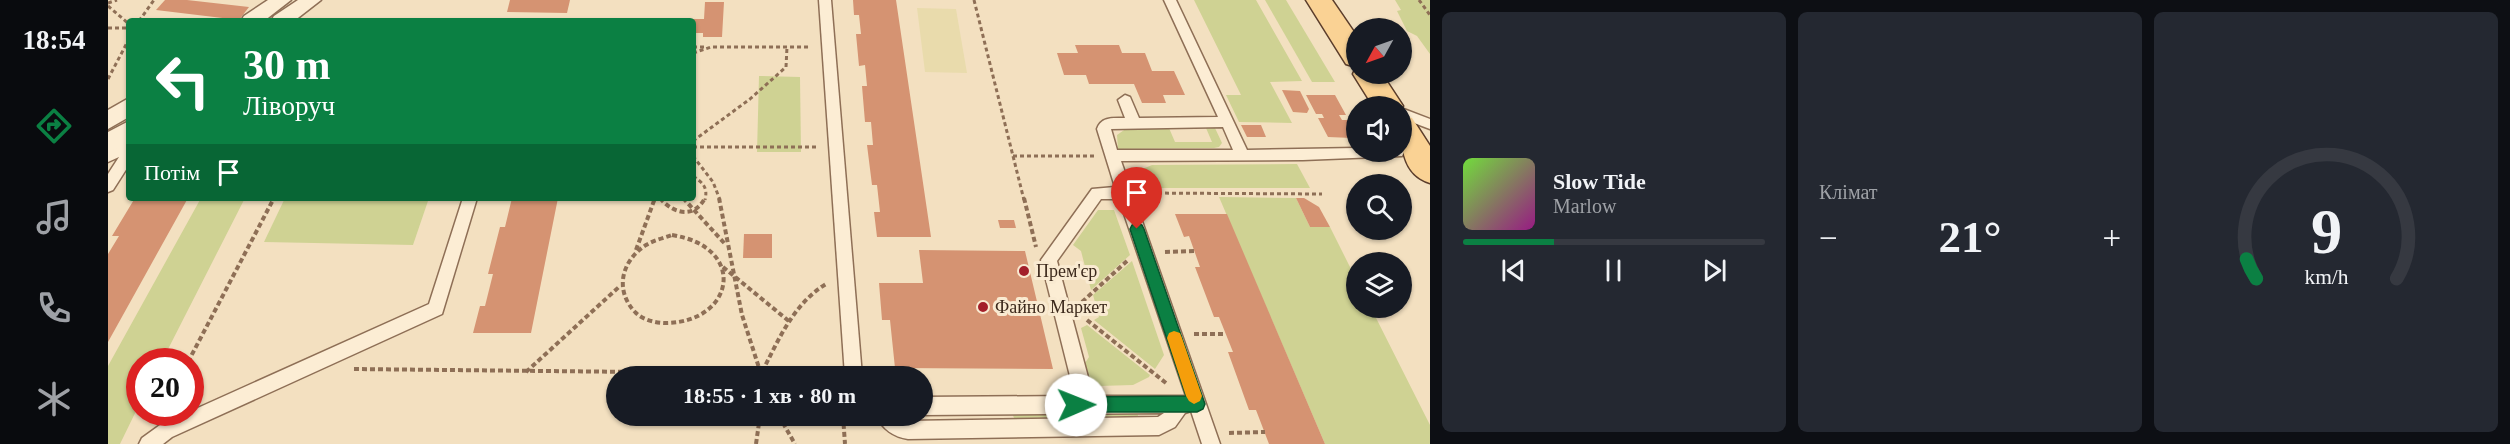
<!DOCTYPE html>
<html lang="uk">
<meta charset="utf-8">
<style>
:root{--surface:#171b24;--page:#242831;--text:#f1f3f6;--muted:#9ea1a6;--line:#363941;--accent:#0b8043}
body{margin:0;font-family:Georgia,serif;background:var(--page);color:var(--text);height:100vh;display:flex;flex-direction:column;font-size:22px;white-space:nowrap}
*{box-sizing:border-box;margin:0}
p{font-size:20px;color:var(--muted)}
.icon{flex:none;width:33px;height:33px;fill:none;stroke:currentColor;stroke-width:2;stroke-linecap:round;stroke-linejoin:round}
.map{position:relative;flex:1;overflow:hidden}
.side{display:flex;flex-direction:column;gap:12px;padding:12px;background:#0d0f14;width:1080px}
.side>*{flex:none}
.guide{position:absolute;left:18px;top:18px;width:570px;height:183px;border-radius:6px;box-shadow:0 2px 4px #0004;background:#0b8043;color:#fff;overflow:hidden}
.needle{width:39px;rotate:230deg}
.controls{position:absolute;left:1238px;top:18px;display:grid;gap:12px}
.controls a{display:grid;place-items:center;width:66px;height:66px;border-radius:50%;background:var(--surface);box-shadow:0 2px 4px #0004;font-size:30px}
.speed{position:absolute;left:18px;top:348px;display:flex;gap:12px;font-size:30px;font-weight:700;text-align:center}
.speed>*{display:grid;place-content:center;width:78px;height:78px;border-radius:50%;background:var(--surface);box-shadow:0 2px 4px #0004;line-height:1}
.speed .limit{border:9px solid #d22;background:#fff;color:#111}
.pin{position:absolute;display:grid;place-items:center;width:51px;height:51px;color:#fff;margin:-62px -26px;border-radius:50% 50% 50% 0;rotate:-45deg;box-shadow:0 0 6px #0007}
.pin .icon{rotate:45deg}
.me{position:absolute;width:66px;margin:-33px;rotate:89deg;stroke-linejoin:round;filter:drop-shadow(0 0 4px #0008)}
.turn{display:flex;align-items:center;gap:21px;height:126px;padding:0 18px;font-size:27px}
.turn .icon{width:78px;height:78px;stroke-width:2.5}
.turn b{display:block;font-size:42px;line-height:51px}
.then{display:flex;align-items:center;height:57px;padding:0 18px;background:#0003;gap:12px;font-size:22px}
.big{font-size:45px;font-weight:600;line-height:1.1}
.side .card{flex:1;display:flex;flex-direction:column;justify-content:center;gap:9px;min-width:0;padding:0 21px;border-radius:9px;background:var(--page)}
.side .dial{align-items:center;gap:0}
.dial svg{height:156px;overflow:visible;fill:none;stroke:var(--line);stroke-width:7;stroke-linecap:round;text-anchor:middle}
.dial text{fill:var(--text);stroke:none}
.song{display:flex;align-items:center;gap:18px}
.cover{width:72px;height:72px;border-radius:9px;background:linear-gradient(135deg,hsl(100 70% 55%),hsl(310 70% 35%))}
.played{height:6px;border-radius:3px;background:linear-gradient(90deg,var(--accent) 30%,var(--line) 30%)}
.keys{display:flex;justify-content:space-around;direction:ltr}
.heat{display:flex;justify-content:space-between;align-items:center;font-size:33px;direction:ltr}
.side .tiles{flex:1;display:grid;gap:12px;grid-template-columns:repeat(3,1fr)}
.trip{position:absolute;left:498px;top:366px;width:327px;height:60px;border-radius:30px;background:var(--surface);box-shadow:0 2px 4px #0004;font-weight:600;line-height:60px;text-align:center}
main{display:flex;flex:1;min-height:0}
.menu{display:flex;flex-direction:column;width:108px;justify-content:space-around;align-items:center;background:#090b0e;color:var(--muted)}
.menu .icon{width:42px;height:42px}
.menu .current{color:var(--accent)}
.menu b{font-size:27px;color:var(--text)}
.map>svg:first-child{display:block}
.farmland{fill:#e9dbac}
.green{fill:#cfd293}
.building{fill:#d59372}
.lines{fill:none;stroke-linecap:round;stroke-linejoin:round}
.service-casing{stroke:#8e6f56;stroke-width:3}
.pedestrian-casing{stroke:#8e6f56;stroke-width:3}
.primary-casing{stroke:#5b3d2b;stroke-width:3}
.path-far1{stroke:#8e6f56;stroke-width:3;stroke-dasharray:4 3;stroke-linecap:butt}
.path{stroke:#8e6f56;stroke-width:4;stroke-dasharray:5 3;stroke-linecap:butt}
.service{fill:#fcedd4;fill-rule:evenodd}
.pedestrian{fill:#fcedd4;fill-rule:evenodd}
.primary{fill:#fad294;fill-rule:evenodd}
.route{fill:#0b8043;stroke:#07532c;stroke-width:1.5}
.slow{fill:#f59e0b}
.poi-dot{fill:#a31f2a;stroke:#f9ead1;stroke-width:2}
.labels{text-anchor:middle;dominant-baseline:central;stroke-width:6;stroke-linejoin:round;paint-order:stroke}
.poi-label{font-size:18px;fill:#3c291c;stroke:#f9ead1;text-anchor:start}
</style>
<main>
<nav class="menu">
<b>18:54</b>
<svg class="icon current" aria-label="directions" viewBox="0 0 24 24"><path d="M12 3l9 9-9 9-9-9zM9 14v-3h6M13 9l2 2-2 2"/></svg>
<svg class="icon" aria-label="music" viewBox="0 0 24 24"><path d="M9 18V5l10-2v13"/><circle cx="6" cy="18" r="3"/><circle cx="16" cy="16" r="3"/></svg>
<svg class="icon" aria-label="phone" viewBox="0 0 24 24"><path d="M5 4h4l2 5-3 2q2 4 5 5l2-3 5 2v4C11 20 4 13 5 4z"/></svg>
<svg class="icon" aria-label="climate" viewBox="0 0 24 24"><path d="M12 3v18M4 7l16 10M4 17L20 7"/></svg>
</nav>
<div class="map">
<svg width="1322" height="444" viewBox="0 0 1322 444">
<rect width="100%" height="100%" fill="#f3e0c0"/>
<path class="farmland" d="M 809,8 L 848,9 L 859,73 L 817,72 Z"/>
<g class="green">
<path d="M 1086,0 L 1148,0 L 1194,81 L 1162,82 L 1184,123 L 1131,122 L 1118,95 L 1133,95 Z"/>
<path d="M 1157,0 L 1178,0 L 1227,82 L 1204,82 Z"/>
<path d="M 1287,0 L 1322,0 L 1322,54 L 1309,36 L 1299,31 L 1289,11 L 1293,10 Z"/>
<path d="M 651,76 L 692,77 L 693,152 L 649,152 Z"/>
<path d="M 1019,128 L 1061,128 L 1067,142 L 1104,142 L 1098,128 L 1107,128 L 1114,143 L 1111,147 L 1106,148 L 1010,149 L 1009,135 Z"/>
<path d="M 1189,164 L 1202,188 L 1025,188 L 1024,181 L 1032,170 L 1044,165 Z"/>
<path d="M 1111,197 L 1188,198 L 1202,227 L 1222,227 L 1248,279 L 1248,308 L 1263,308 L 1322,425 L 1322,444 L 1217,444 Z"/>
<path d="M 93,198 L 137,198 L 54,361 L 32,362 L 31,405 L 12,444 L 0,444 L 0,366 Z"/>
<path d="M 177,198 L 321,198 L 305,245 L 156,242 Z"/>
<path d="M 990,210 L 1006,210 L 1022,255 L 983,290 L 973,251 L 965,245 Z"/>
<path d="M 1024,261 L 1056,355 L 1047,369 L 986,320 L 991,317 L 985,295 Z"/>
<path d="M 979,325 L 1042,375 L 1041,377 L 1025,385 L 991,386 L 980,376 L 977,363 L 981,357 L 973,328 Z"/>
<path d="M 1029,411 L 1030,416 L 906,418 L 904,413 Z"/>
</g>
<g class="building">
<path d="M 57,0 L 79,0 L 141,7 L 131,20 L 48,10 Z"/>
<path d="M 402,0 L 462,0 L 459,13 L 399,12 Z"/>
<path d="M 745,0 L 788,0 L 823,237 L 769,237 L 766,212 L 772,212 L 769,185 L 764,185 L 759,145 L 765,145 L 763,122 L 757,122 L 754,86 L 759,86 L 757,65 L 751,66 L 748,34 L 753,34 L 751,15 L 746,15 Z"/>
<path d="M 597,2 L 616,2 L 614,37 L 595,37 L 595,33 L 585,33 L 585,19 L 596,19 Z"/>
<path d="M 967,45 L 1011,45 L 1014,53 L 1037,53 L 1044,71 L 1066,71 L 1077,95 L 1055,95 L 1058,103 L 1034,103 L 1026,84 L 981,84 L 978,75 L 956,75 L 949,53 L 970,53 Z"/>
<path d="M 1174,90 L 1192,91 L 1201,109 L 1199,113 L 1185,112 Z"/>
<path d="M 1198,95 L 1227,95 L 1238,115 L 1231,115 L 1234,120 L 1241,120 L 1248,134 L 1242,134 L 1244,138 L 1220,137 L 1210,118 L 1216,118 L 1214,114 L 1208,114 Z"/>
<path d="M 1133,125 L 1153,125 L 1158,137 L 1139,137 Z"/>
<path d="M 27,198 L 80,198 L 0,342 L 0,254 L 11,236 L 4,236 Z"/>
<path d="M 404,198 L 450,198 L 423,333 L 365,333 L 372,306 L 377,306 L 385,274 L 380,274 L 392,227 L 397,227 Z"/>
<path d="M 1188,198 L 1196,198 L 1211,207 L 1222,227 L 1202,227 Z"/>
<path d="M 1067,214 L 1119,214 L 1217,444 L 1161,444 L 1148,410 L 1141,410 L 1120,352 L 1125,352 L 1111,317 L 1106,317 L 1087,267 L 1092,267 L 1081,236 L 1076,237 Z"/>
<path d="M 890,220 L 906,220 L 908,228 L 892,228 Z"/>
<path d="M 636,234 L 664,234 L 664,258 L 635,258 Z"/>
<path d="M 811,250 L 917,251 L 945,369 L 787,368 L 782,320 L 774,320 L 771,283 L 815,283 Z"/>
</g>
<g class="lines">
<g class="service-casing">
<g id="service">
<path d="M 711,0 L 723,0 L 754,376 L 737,376 Z"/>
<path d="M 1056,0 L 1068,0 L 1139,150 L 1248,148 L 1248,152 L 1293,152 L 1293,148 L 1296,152 L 1294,156 L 1195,160 L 1013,161 L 1112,444 L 1094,444 L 1083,411 L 1077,413 L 1067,427 L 1051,435 L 800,439 C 786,437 774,429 769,416 L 790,416 L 800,421 L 1050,417 L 1056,413 L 814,415 L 814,397 L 967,396 L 933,260 L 984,189 L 1007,187 L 989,129 C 993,116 1006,118 1017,118 L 1010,100 L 1017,95 L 1022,97 L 1031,118 L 1110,117 ZM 1115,127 L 1125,150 L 1009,150 L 1003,129 ZM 993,199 L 1011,199 L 1078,396 L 985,396 L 949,261 Z"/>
<path d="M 1293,108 L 1322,119 L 1322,129 L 1293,118 Z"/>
<path d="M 21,138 L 21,165 L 5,190 L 0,192 L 0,174 L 11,157 L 0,162 L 0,150 Z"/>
<path d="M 355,198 L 369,198 L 334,314 L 64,437 L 55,444 L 31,444 L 34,438 L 52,425 L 321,304 Z"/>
</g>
</g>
<g class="pedestrian-casing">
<g id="pedestrian">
<path d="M 160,0 L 183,0 L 156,21 L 133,21 L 136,16 Z"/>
<path d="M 190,0 L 213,0 L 186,21 L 163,21 L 166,16 Z"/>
<path d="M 21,98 L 21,117 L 0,129 L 0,110 Z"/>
<path d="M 21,121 L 21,141 L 0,153 L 0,132 Z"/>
</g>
</g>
<g class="primary-casing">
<g id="primary">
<path d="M 1198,0 L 1224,0 L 1248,35 L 1248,67 L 1238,64 Z"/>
<path d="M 1248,68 L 1248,74 L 1274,74 L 1295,106 L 1293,109 L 1293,106 L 1265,106 L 1245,74 Z"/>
<path d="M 1293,115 L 1304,118 L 1322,146 L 1322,183 C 1292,174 1293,141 1293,115 Z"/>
</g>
</g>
<g class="path-far1">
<path d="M 866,0 L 916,200"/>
<path d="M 1311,0 L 1322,15"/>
<path d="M 0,3 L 9,0"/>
<path d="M 0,6 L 21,24"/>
<path d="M 31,21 L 46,0"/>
<path d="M 0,28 L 21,28"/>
<path d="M 585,47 L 599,47"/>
<path d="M 585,53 L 603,47 L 703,47"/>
<path d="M 0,79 L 21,39"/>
<path d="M 585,141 L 642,99 L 678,67 L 679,47"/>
<path d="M 585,147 L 709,147"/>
<path d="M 585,156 L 605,182 L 612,200"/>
<path d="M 905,156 L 986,156"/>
<path d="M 585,176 C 595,183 600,187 597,200"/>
<path d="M 1036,193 L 1214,194"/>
</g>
<g class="path">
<path d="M 552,198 C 565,214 586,219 597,198"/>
<path d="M 575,198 L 618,245"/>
<path d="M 611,198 L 634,315 L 653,374 C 670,341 685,304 718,284"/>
<path d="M 916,198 L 928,247"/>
<path d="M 564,235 C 640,247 627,322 558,323 C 548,323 535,320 528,313 C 506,291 513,261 538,245 C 546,240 556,238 564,235 Z"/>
<path d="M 528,250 L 547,198"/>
<path d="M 1057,252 L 1086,251"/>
<path d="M 615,267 L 682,322"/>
<path d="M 974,302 L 1019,261"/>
<path d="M 979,320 L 1058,383"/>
<path d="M 1086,334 L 1118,334"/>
<path d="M 80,362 L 166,198"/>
<path d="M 246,369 L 724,374"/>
<path d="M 418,372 L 512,286"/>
<path d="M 671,416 L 687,444"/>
<path d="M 735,416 L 737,444"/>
<path d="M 1121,433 L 1157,432"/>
<path d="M 648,444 L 652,416"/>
</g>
<use href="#service" class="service"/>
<use href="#pedestrian" class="pedestrian"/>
<use href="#primary" class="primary"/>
</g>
<path class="route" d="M 1029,223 L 1034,225 L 1036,229 L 1097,404 L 1095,409 L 1089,412 L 968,412 L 962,410 L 960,405 L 962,399 L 968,397 L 1078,396 L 1022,229 L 1024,225 Z"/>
<path class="slow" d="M 1066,331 L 1072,333 L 1074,338 L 1094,396 L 1092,401 L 1086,404 L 1081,401 L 1078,396 L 1059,338 L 1061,333 Z"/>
<g class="poi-dot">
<circle cx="916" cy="271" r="6"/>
<circle cx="875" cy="307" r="6"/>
</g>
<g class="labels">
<g class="poi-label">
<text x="928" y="271">Прем'єр</text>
<text x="887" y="307">Файно Маркет</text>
</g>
</g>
</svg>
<div class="controls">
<a><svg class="needle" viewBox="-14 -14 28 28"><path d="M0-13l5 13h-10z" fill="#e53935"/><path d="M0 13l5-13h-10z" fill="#9ea1a6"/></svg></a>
<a><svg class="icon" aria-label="sound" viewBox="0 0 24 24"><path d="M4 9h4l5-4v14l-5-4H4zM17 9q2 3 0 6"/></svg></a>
<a><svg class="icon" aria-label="search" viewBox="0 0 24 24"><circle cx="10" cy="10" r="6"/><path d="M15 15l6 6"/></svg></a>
<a><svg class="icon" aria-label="layers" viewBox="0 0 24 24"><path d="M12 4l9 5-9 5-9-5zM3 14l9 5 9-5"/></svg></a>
</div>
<div class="speed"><div class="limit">20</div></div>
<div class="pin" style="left:1029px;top:229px;background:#d93025"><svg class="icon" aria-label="arrive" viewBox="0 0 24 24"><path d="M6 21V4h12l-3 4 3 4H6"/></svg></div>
<svg class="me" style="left:968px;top:405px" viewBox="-20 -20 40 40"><circle r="19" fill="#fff"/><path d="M0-13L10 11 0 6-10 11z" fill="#0b8043"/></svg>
<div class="trip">18:55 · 1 хв · 80 m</div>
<div class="guide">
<div class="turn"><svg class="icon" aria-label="left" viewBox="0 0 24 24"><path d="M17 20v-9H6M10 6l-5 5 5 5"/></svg><div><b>30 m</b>Ліворуч</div></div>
<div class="then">Потім<svg class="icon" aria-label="arrive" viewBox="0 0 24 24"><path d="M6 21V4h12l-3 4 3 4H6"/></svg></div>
</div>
</div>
<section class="side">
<div class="tiles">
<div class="card">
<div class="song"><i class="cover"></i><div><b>Slow Tide</b><p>Marlow</p></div></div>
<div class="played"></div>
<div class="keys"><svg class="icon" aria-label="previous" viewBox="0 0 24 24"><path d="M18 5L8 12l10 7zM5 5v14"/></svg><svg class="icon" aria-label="pause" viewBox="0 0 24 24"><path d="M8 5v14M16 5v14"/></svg><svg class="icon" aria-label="next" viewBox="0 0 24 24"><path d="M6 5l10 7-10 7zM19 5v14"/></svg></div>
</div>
<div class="card"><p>Клімат</p>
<div class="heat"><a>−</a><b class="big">21°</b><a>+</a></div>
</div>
<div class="card dial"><svg viewBox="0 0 100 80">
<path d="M14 69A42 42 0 1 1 86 69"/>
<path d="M14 69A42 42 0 0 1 9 59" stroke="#0b8043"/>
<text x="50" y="56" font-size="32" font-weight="700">9</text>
<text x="50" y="72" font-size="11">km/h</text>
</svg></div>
</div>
</section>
</main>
